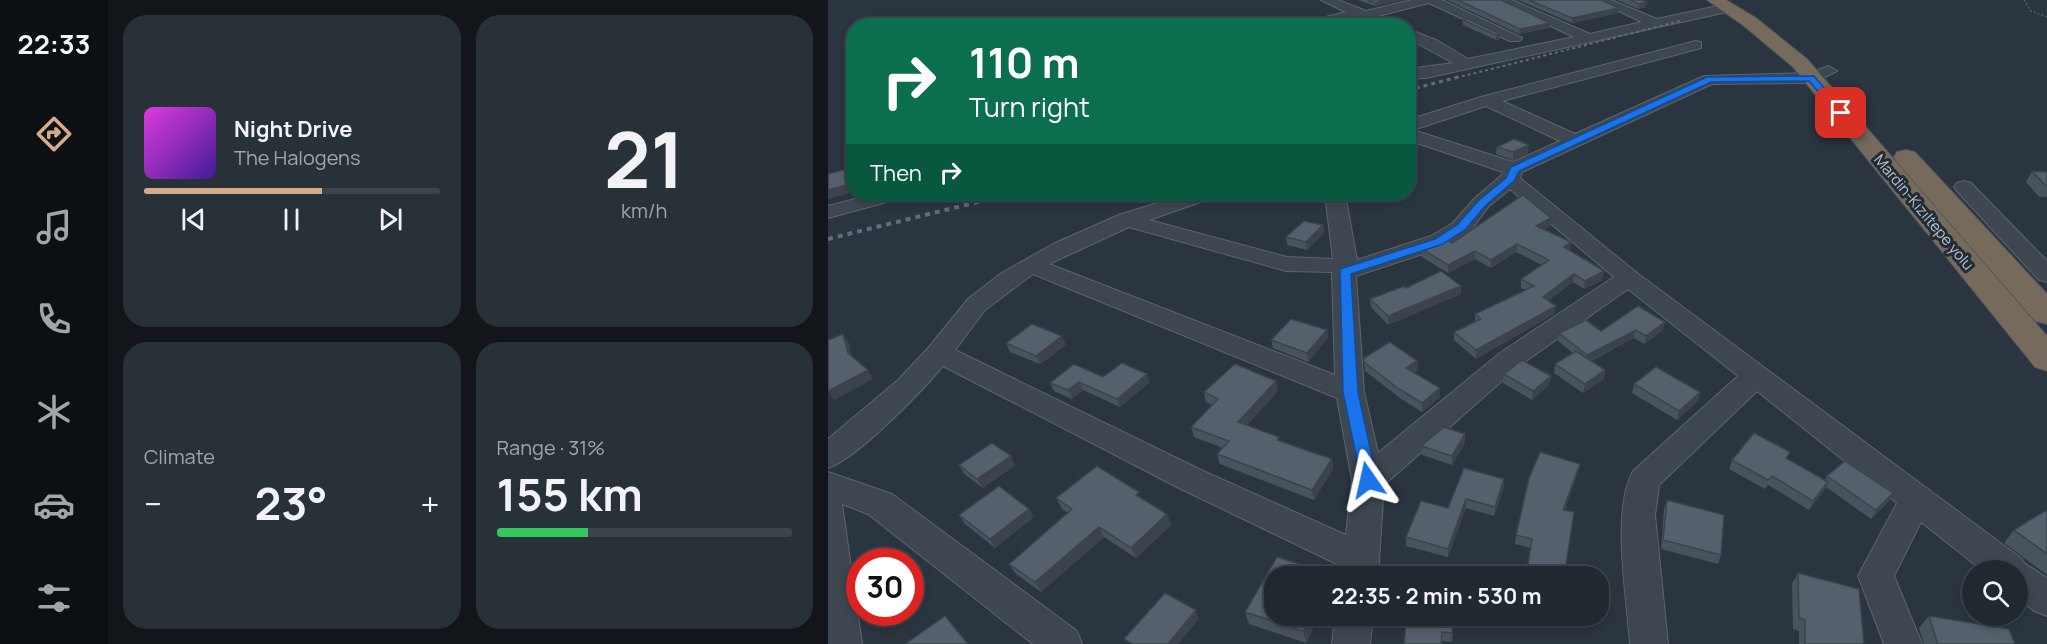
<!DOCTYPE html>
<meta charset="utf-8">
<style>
:root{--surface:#202830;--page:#283038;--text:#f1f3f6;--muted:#a2a6ab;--line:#3d444c;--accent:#d6ab8b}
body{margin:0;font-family:Manrope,sans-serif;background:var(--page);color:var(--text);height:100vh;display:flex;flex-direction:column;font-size:22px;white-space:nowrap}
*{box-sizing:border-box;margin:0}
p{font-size:20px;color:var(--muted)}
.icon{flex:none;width:33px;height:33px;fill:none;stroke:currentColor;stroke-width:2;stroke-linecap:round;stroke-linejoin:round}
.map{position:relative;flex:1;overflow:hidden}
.panel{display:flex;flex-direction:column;gap:15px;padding:15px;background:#12161a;width:720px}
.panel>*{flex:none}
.top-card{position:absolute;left:18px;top:18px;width:570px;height:183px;border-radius:24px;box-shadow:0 3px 9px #0003,0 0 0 2px var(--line);background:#0b6e4f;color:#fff;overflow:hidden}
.controls{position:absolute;left:1134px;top:560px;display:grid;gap:12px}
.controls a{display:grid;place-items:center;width:66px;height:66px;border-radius:50%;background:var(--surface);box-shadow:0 3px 9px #0003,0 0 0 2px var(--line);font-size:30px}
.speed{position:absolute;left:18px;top:548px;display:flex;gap:12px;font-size:30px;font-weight:700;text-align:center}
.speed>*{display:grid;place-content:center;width:78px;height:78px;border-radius:50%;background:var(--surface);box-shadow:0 3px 9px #0003,0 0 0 2px var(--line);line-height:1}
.speed .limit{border:9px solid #d22;background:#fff;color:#111}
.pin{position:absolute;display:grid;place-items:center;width:51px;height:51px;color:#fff;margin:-26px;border-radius:12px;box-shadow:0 3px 9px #0006}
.me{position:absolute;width:66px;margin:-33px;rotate:349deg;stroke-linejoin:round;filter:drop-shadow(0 0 4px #0008)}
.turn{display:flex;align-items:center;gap:21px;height:126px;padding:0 24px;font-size:27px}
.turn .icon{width:78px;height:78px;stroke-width:2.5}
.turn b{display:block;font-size:42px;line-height:51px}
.then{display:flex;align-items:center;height:57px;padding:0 24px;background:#0003;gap:12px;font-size:22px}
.big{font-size:45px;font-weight:700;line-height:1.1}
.panel .widget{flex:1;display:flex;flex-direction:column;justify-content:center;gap:9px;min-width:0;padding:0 21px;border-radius:24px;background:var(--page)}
.panel .dial{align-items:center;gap:0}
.dial b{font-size:78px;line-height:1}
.song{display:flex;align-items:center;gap:18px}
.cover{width:72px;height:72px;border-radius:9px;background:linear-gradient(135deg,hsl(300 70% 55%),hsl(260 70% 35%))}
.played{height:6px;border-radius:3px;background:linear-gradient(90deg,var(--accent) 60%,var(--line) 60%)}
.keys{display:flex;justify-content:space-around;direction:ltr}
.heat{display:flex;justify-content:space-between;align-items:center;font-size:33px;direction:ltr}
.charge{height:9px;border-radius:4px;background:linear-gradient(90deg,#34c759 31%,var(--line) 0)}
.panel .tiles{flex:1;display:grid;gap:15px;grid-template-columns:repeat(2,1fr)}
.trip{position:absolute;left:436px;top:566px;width:345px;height:60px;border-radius:24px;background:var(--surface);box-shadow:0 3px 9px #0003,0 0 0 2px var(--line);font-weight:700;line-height:60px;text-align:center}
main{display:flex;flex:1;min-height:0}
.menu{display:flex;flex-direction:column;width:108px;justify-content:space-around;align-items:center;background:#0d1013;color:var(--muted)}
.menu .icon{width:42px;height:42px}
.menu .on{color:var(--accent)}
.menu b{font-size:27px;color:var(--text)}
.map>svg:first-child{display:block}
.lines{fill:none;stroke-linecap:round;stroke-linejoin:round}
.minor-casing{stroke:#5c656e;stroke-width:2}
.highway-casing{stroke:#49525b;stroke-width:2}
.path{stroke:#4e6162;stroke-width:1.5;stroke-dasharray:2 2;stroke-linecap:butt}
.minor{fill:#3e4750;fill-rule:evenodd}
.highway{fill:#756a5c;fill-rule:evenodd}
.rail-far2{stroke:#626d79;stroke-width:2;stroke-dasharray:3 3;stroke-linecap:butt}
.rail-far1{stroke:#626d79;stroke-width:3;stroke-dasharray:4 4;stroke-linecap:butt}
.rail{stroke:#626d79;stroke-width:4;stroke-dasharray:5 5;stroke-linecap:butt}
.wall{fill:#49535e}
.shaded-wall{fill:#3c434c}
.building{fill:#55606d;stroke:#3c434c;stroke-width:1.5}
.route{fill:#1a73e8;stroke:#114b97;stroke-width:1.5}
.labels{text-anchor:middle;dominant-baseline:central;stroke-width:6;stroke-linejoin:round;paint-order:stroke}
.far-street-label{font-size:15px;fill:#bbc2ca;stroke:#222c36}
</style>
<main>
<nav class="menu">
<b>22:33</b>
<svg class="icon on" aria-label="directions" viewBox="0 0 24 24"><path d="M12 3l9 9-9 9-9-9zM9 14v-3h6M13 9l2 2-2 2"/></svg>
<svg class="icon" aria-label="music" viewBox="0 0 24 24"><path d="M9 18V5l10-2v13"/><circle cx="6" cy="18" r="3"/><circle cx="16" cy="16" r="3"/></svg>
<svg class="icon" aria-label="phone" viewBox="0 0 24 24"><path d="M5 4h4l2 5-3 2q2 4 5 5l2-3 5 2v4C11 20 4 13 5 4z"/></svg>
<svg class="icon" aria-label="climate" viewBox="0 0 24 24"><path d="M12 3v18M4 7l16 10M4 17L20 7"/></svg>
<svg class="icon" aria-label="car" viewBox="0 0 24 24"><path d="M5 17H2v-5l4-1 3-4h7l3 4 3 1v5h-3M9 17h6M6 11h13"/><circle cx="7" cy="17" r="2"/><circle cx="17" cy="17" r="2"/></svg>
<svg class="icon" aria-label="filters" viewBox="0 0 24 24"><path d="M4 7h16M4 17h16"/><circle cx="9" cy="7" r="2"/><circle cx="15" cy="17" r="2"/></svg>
</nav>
<section class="panel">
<div class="tiles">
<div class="widget">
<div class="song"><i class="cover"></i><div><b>Night Drive</b><p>The Halogens</p></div></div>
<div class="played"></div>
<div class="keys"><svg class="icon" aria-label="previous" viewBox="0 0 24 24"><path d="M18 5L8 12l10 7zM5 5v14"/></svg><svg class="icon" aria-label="pause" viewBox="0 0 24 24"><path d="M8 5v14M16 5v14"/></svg><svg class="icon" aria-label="next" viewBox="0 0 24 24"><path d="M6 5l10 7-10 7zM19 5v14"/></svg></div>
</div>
<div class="widget dial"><b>21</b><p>km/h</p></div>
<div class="widget"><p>Climate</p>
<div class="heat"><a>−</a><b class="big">23°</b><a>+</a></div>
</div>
<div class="widget"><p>Range · 31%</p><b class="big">155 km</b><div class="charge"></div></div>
</div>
</section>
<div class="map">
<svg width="1219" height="644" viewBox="0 0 1219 644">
<rect width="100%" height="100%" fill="#2a3540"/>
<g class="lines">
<g class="minor-casing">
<g id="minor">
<path d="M 493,0 L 510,0 L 538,11 L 584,0 L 614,0 L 694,38 L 692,41 L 682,41 L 601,3 L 550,16 L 570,26 L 551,26 L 530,17 L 489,26 L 461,26 L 518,12 Z"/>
<path d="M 668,0 L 684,0 L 762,34 L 814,22 L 767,0 L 783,0 L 829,19 L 899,4 L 905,8 L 899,12 L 598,78 L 580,79 L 580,69 L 625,63 L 580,38 L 580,29 L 610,41 L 640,59 L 746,37 Z"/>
<path d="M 868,41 L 873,42 L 873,48 L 674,101 L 747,134 L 876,76 L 982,73 L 1001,66 L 1009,71 L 984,83 L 884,84 L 694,172 L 692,178 L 809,273 L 1194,559 L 1196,563 L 1219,578 L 1219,616 L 1206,611 L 1190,598 L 1190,570 L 1154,570 L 1093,522 L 1066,576 L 1094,644 L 1056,644 L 1030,576 L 1069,503 L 929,391 L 831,485 L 827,515 L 840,644 L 802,644 C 799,597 783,511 805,471 L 910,376 L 800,289 L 692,365 L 556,485 L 550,576 L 514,576 L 515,567 L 351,488 L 115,366 C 93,392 30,458 0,468 L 0,439 L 70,380 L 101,347 L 140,299 L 172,274 L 225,244 L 291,215 L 358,194 L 387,194 L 384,198 L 321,220 L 459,257 L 505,259 L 497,194 L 517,194 L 529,260 L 603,236 L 625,223 L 647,198 L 673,176 L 675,172 L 580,140 L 580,120 L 653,97 ZM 658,106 L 732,141 L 685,162 L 585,130 ZM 682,189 L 786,277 L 672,353 L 550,453 L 536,392 L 528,276 L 619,246 L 641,233 L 661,206 ZM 301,227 L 458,271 L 504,272 L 507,375 L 221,264 ZM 205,274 L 509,398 L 524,480 L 518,535 L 373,470 L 127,350 L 157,310 Z"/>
<path d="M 1136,181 L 1143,183 L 1219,261 L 1219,282 L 1211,280 L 1129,191 L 1126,187 L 1129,183 Z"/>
<path d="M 46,194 L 77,194 L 74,198 L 0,218 L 0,206 Z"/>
<path d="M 0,472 L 64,494 L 249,631 L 254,644 L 205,644 L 40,514 L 14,504 L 34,644 L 0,644 Z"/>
<path d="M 507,615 L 545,615 L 542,644 L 504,644 Z"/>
</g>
</g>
<g class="highway-casing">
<g id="highway">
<path d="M 879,0 L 898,0 L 928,18 L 979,59 L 1219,336 L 1219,371 L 1207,367 L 965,67 L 916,26 Z"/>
<path d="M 1078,150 L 1087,152 L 1219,294 L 1219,324 L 1207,321 L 1069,162 L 1066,157 L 1069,152 Z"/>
</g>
</g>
<path class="path" d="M 1196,0 L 1203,11 L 1219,17"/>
<use href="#minor" class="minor"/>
<use href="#highway" class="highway"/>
<path class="rail-far2" d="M 628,78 L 852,21"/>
<path class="rail-far1" d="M 580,90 L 634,76"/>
<path class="rail" d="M 0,239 L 182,194"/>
</g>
<g class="wall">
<path d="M 530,0 L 576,0 L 547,6 Z"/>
<path d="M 619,0 L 673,0 L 721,28 L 691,34 Z"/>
<path d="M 690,0 L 773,0 L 791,8 L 790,13 L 744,23 Z"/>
<path d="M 789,0 L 815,0 L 819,2 L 818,7 L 810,9 Z"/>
<path d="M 635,20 L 672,34 L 672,39 L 668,40 L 635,25 Z"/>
<path d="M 669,147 L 700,153 L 685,160 L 668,154 Z"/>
<path d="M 1204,171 L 1219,172 L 1219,197 L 1211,197 L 1198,182 Z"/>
<path d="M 428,194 L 450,194 L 434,199 Z"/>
<path d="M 495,225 L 496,233 L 479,250 L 459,245 L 458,237 Z"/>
<path d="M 723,226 L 716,229 L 742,250 L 774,280 L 756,289 L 745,282 L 720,301 L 726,314 L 648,359 L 626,340 L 626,332 L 647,321 L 647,314 L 698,290 L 693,288 L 693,279 L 714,265 L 688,252 L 663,268 L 647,259 L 620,273 L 594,257 L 594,249 Z"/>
<path d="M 633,286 L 633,294 L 560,325 L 543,307 L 542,299 L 578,288 Z"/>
<path d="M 810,306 L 835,330 L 816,344 L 806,338 L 763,361 L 777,370 L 776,379 L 755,393 L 726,373 L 727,364 L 745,353 L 730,341 L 731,333 L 773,331 Z"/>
<path d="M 499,330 L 500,338 L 480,362 L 445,348 L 443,340 Z"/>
<path d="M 178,343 L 238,345 L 212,364 L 182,352 Z"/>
<path d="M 536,358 L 589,361 L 590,370 L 586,373 L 612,388 L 612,397 L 594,412 L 572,398 L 537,371 Z"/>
<path d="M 676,374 L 723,376 L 721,385 L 704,400 L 675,383 Z"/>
<path d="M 275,377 L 322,382 L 292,407 L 255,390 L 244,399 L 226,391 L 222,383 Z"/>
<path d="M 448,381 L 450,391 L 419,425 L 452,441 L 504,459 L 505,469 L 486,500 L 392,464 L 389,454 L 395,448 L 366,437 L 363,427 L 384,405 L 378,402 L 376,392 Z"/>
<path d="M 806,384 L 872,392 L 870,401 L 849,420 L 804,393 Z"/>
<path d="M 637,442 L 624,465 L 594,455 L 593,446 Z"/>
<path d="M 962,452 L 959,458 L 997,480 L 999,476 L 1065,493 L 1060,502 L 1043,519 L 998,487 L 981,510 L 940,485 L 937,489 L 901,469 L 904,460 Z"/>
<path d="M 131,465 L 187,465 L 155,488 L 136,474 Z"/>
<path d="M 636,468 L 676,487 L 666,516 L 638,508 L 620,557 L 578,546 L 578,537 L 620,508 Z"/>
<path d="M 750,473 L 698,576 L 703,548 L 687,544 L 688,535 Z"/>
<path d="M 228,498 L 313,498 L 339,514 L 343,525 L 308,558 L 276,537 L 213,592 L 188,574 L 181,564 L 240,513 L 234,509 Z"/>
<path d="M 839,500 L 893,555 L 890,564 L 833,549 L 836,509 Z"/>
<path d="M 1219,512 L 1219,575 L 1176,543 L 1186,530 Z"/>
<path d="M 131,515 L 206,517 L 167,548 L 137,524 Z"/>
<path d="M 449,557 L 503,574 L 504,576 L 447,576 L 447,615 L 492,615 L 478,643 L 421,624 L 417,612 Z"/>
<path d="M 970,573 L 1036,644 L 971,644 L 971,631 L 965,629 L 964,584 Z"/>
<path d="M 626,615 L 624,642 L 614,641 L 614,644 L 576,644 Z"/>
<path d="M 692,615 L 747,615 L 745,627 Z"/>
<path d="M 1101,616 L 1187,644 L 1096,644 L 1091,628 Z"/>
</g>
<g class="shaded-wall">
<path d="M 559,0 L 576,0 L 547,6 L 547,3 Z"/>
<path d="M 819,2 L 818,7 L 810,9 L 811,4 Z"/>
<path d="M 791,8 L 790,13 L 744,23 L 744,18 Z"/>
<path d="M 722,23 L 721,28 L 691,34 L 692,29 Z"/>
<path d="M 672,34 L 672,39 L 668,40 L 668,35 Z"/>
<path d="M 701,145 L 700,153 L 685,160 L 685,152 Z"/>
<path d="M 26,183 L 26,192 L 0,199 L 0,190 Z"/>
<path d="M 433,194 L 450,194 L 434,199 Z"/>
<path d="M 723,218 L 723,226 L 707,233 L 708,226 Z"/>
<path d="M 495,225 L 496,233 L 479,250 L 478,242 Z"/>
<path d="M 743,242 L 742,250 L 736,247 Z"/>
<path d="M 689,244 L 688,252 L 663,268 L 663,260 Z"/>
<path d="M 647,251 L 647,259 L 620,273 L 620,265 Z"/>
<path d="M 776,271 L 774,280 L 756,289 L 757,281 Z"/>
<path d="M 746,274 L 745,282 L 714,306 L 715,297 Z"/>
<path d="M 633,286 L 633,294 L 560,325 L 560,316 Z"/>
<path d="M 728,306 L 726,314 L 648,359 L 648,350 Z"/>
<path d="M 837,322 L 835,330 L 816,344 L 818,336 Z"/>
<path d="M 499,330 L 500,338 L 480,362 L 479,353 Z"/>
<path d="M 808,330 L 806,338 L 757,363 L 759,355 Z"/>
<path d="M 15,334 L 21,343 L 25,362 L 20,353 Z"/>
<path d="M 234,336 L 238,345 L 212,364 L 208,356 Z"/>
<path d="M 589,361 L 590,370 L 579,377 L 578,368 Z"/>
<path d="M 40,370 L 45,379 L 6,400 L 0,391 Z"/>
<path d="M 777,370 L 776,379 L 755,393 L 757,384 Z"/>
<path d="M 319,374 L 322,382 L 292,407 L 289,399 Z"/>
<path d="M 723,376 L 721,385 L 704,400 L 705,391 Z"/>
<path d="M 448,381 L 450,391 L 412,432 L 410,422 Z"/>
<path d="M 251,382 L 255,390 L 244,399 L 240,390 Z"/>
<path d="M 612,388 L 612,397 L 594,412 L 594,403 Z"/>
<path d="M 872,392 L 870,401 L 849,420 L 851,411 Z"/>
<path d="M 637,434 L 637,442 L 624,465 L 624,456 Z"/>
<path d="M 183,456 L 187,465 L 155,488 L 149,479 Z"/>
<path d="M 504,459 L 505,469 L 486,500 L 484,490 Z"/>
<path d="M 752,464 L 750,473 L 734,519 L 735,510 Z"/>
<path d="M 676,479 L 676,487 L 666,516 L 667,507 Z"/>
<path d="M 1000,482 L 996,491 L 981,510 L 985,501 Z"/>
<path d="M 1065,493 L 1060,502 L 1043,519 L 1048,510 Z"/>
<path d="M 638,499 L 638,508 L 620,557 L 620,549 Z"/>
<path d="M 201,509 L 206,517 L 167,548 L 162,539 Z"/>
<path d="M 339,514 L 343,525 L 308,558 L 303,548 Z"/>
<path d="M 271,527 L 276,537 L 213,592 L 207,582 Z"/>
<path d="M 368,610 L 371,619 L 350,644 L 340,644 Z"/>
<path d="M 483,615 L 492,615 L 478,643 L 475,631 Z"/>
</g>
<g class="building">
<path d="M 540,0 L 559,0 L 547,3 Z"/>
<path d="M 630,0 L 673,0 L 722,23 L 692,29 Z"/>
<path d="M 701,0 L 773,0 L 791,8 L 744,18 Z"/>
<path d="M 802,0 L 815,0 L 819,2 L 811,4 Z"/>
<path d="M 640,19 L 672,34 L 668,35 L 635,20 Z"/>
<path d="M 686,139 L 701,145 L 685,152 L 669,147 Z"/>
<path d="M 26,167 L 26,183 L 0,190 L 0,174 Z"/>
<path d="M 1204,171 L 1219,172 L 1219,186 L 1218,186 Z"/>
<path d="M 695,195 L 723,218 L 708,226 L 743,242 L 736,247 L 776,271 L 757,281 L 746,274 L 715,297 L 728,306 L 648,350 L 626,332 L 653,319 L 647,314 L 706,286 L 693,279 L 721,260 L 689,244 L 663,260 L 647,251 L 620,265 L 594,249 L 619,240 L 624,243 Z"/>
<path d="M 476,221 L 495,225 L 478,242 L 458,237 Z"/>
<path d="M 613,271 L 633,286 L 560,316 L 542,299 L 576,286 L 578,288 Z"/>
<path d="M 810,306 L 837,322 L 818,336 L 808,330 L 759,355 L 731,333 L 758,320 L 773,331 Z"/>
<path d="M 463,319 L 499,330 L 479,353 L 443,340 Z"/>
<path d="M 204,324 L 234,336 L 208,356 L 178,343 Z"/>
<path d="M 15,334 L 20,353 L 40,370 L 0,391 L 0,340 Z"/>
<path d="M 562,342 L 589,361 L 578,368 L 612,388 L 594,403 L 571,389 L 536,362 L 536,358 Z"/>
<path d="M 748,351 L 777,370 L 757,384 L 727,364 Z"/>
<path d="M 694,360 L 723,376 L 705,391 L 676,374 Z"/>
<path d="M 294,363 L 319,374 L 289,399 L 251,382 L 240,390 L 222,383 L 246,364 L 275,377 Z"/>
<path d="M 407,364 L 448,381 L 410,422 L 451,437 L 449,440 L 504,459 L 484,490 L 389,454 L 401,441 L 363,427 L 390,399 L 376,392 Z"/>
<path d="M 828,367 L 872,392 L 851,411 L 806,384 Z"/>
<path d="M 616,427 L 637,434 L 624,456 L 593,446 Z"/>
<path d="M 926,433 L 962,452 L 958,458 L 1000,482 L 985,501 L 944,476 L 940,480 L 904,460 Z"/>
<path d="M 164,443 L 183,456 L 149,479 L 131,465 Z"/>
<path d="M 712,452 L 752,464 L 735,510 L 746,512 L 737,571 L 752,574 L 752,576 L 698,576 L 704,539 L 688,535 L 701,478 Z"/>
<path d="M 1017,461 L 1065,493 L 1048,510 L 999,476 Z"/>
<path d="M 269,466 L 311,492 L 308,495 L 339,514 L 303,548 L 271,527 L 207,582 L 181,564 L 244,509 L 228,498 Z"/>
<path d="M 636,468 L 676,479 L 667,507 L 638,499 L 620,549 L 578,537 L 593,501 L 620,508 Z"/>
<path d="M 171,486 L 201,509 L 162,539 L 131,515 Z"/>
<path d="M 839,500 L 896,515 L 893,555 L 835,540 Z"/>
<path d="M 1217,511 L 1219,512 L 1219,554 L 1186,530 Z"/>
<path d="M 449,557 L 503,574 L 502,576 L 447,576 L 447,615 L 483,615 L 475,631 L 417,612 Z"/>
<path d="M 970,573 L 1031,589 L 1036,644 L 977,644 L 977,620 L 971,618 Z"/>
<path d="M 337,593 L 368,610 L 340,644 L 304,644 L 296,639 Z"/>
<path d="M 579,615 L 625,615 L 624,633 L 614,632 L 613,644 L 576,644 Z"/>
<path d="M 729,615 L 747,615 L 746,619 Z"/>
<path d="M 117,616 L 140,644 L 77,644 Z"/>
<path d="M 1101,616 L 1181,629 L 1187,644 L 1110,644 Z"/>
</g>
<path class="route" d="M 986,76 L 1016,111 L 1016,115 L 1010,115 L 981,81 L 883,82 L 691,171 L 686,181 L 658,205 L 637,230 L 615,244 L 523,274 L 530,392 L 549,480 L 546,485 L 534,485 L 515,392 L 512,269 L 607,239 L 629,225 L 651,200 L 678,178 L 683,167 L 879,77 Z"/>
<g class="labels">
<g class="far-street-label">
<text transform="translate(1096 212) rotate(50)">Mardin-Kızıltepe yolu</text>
</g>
</g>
</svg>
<div class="controls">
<a><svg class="icon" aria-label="search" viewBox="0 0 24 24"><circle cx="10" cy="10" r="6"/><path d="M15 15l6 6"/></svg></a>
</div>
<div class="speed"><div class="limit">30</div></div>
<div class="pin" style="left:1013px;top:113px;background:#d93025"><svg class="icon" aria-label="arrive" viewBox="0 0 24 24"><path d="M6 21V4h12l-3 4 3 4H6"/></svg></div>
<svg class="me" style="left:540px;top:480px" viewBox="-20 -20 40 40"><path d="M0-17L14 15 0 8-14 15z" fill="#1a73e8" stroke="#fff" stroke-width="4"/></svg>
<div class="trip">22:35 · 2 min · 530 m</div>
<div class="top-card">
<div class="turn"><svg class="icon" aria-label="right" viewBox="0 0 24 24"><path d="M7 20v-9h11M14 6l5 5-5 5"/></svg><div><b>110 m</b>Turn right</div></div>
<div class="then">Then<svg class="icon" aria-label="right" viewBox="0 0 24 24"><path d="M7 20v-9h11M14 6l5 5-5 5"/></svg></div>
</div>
</div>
</main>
